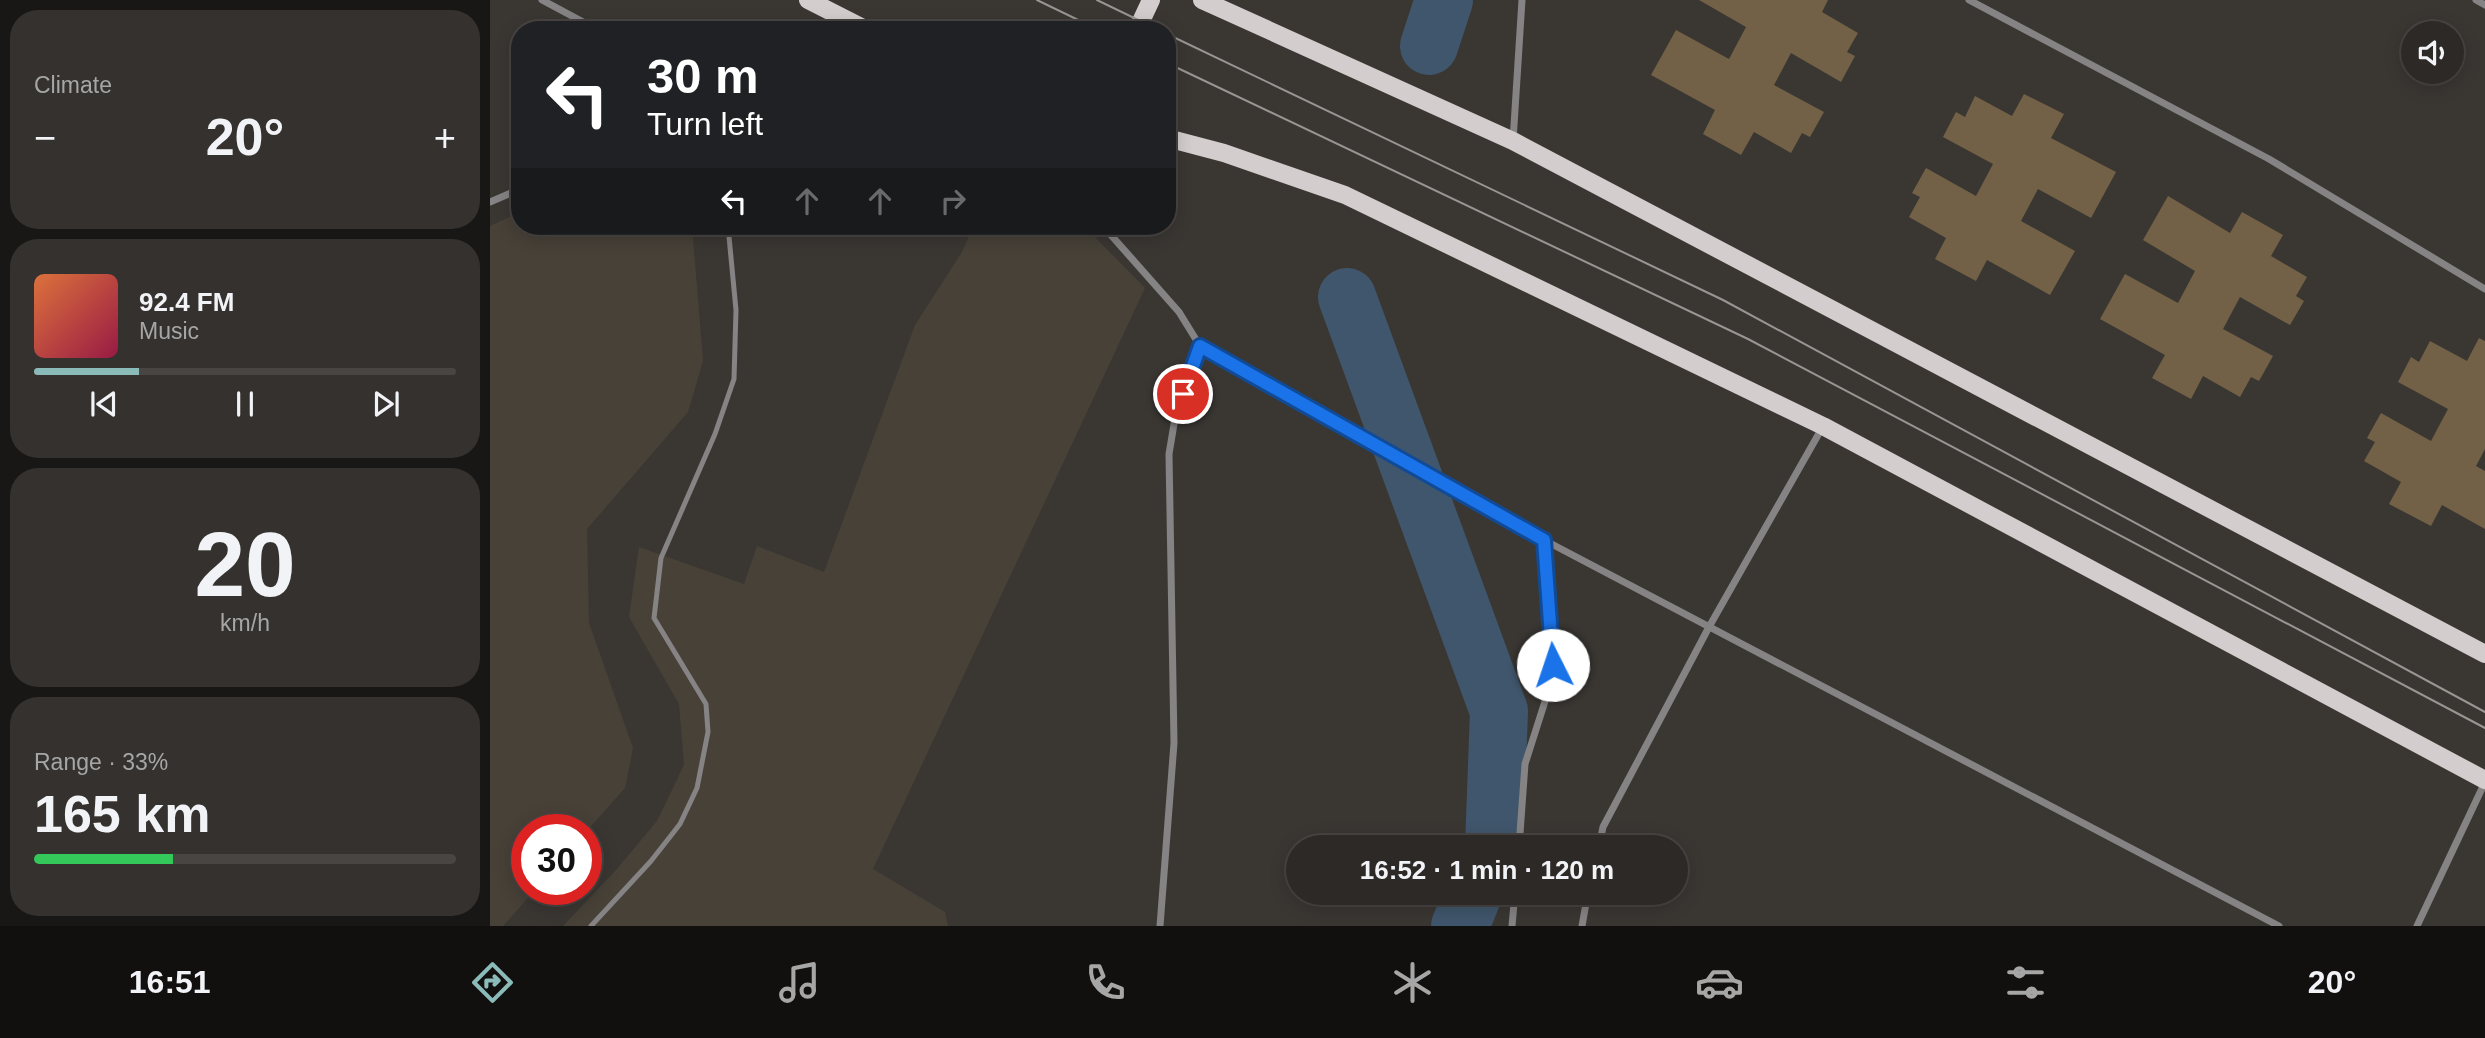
<!DOCTYPE html>
<meta charset="utf-8">
<style>
:root{--surface:#2c2926;--page:#34312e;--text:#f1f3f6;--muted:#a6a6a7;--line:#484543;--accent:#8bbbb9}
body{margin:0;font-family:Helvetica,sans-serif;background:var(--page);color:var(--text);height:100vh;display:flex;flex-direction:column;font-size:26px;white-space:nowrap}
*{box-sizing:border-box;margin:0}
p{font-size:23px;color:var(--muted)}
.icon{flex:none;width:38px;height:38px;fill:none;stroke:currentColor;stroke-width:2;stroke-linecap:round;stroke-linejoin:round}
.map{position:relative;flex:1;overflow:hidden}
.sheet{display:flex;flex-direction:column;gap:10px;padding:10px;background:#181715;width:490px}
.sheet>*{flex:none}
.hud{position:absolute;left:21px;top:21px;width:665px;height:214px;border-radius:28px;box-shadow:0 4px 18px #0003,0 0 0 2px var(--line);background:#202124;color:#fff;overflow:hidden}
.buttons{position:absolute;left:1911px;top:21px;display:grid;gap:14px}
.buttons a{display:grid;place-items:center;width:63px;height:63px;border-radius:50%;background:var(--surface);box-shadow:0 4px 18px #0003,0 0 0 2px var(--line);font-size:35px}
.speed{position:absolute;left:21px;top:814px;display:flex;gap:14px;font-size:35px;font-weight:700;text-align:center}
.speed>*{display:grid;place-content:center;width:91px;height:91px;border-radius:50%;background:var(--surface);box-shadow:0 4px 18px #0003,0 0 0 2px var(--line);line-height:1}
.speed .limit{border:10px solid #d22;background:#fff;color:#111}
.pin{position:absolute;display:grid;place-items:center;width:60px;height:60px;color:#fff;margin:-30px;border:4px solid #fff;border-radius:50%;box-shadow:0 2px 7px #0007}
.me{position:absolute;width:77px;margin:-38px;rotate:356deg;stroke-linejoin:round;filter:drop-shadow(0 0 5px #0008)}
.turn{display:flex;align-items:center;gap:24px;height:147px;padding:0 21px;font-size:32px}
.turn .icon{width:91px;height:91px;stroke-width:2.5}
.turn b{display:block;font-size:49px;line-height:60px}
.lanes{display:flex;align-items:center;height:66px;padding:0 21px;background:#0003;justify-content:center;gap:35px;direction:ltr}
.lanes .off{opacity:.35}
.big{font-size:52px;font-weight:600;line-height:1.1}
.sheet .tile{flex:1;display:flex;flex-direction:column;justify-content:center;gap:10px;min-width:0;padding:0 24px;border-radius:28px;background:var(--page)}
.sheet .dial{align-items:center;gap:0}
.dial b{font-size:91px;line-height:1}
.song{display:flex;align-items:center;gap:21px}
.cover{width:84px;height:84px;border-radius:10px;background:linear-gradient(135deg,hsl(20 70% 55%),hsl(340 70% 35%))}
.played{height:7px;border-radius:4px;background:linear-gradient(90deg,var(--accent) 25%,var(--line) 25%)}
.keys{display:flex;justify-content:space-around;direction:ltr}
.heat{display:flex;justify-content:space-between;align-items:center;font-size:38px;direction:ltr}
.charge{height:10px;border-radius:5px;background:linear-gradient(90deg,#34c759 33%,var(--line) 0)}
.trip{position:absolute;left:796px;top:835px;width:402px;height:70px;border-radius:35px;background:var(--surface);box-shadow:0 4px 18px #0003,0 0 0 2px var(--line);font-weight:600;line-height:70px;text-align:center}
.dock{display:flex;height:112px;justify-content:space-around;align-items:center;background:#12100f;color:var(--muted)}
.dock .icon{width:49px;height:49px}
.dock .selected{color:var(--accent)}
.dock b{font-size:32px;color:var(--text)}
main{display:flex;flex:1;min-height:0}
.map>svg:first-child{display:block}
.built{fill:#474138}
.lines{fill:none;stroke-linecap:round;stroke-linejoin:round}
.river{stroke:#40566c;stroke-width:58}
.building{fill:#726146}
.lane{stroke:#858383;stroke-width:5}
.street{stroke:#858383;stroke-width:7}
.primary{stroke:#d3cdce;stroke-width:18}
.tram{stroke:#989693;stroke-width:2}
.route-casing{stroke:#114b97;stroke-width:18}
.route{stroke:#1a73e8;stroke-width:12}
</style>
<main>
<section class="sheet">
<div class="tile"><p>Climate</p>
<div class="heat"><a>−</a><b class="big">20°</b><a>+</a></div>
</div>
<div class="tile">
<div class="song"><i class="cover"></i><div><b>92.4 FM</b><p>Music</p></div></div>
<div class="played"></div>
<div class="keys"><svg class="icon" aria-label="previous" viewBox="0 0 24 24"><path d="M18 5L8 12l10 7zM5 5v14"/></svg><svg class="icon" aria-label="pause" viewBox="0 0 24 24"><path d="M8 5v14M16 5v14"/></svg><svg class="icon" aria-label="next" viewBox="0 0 24 24"><path d="M6 5l10 7-10 7zM19 5v14"/></svg></div>
</div>
<div class="tile dial"><b>20</b><p>km/h</p></div>
<div class="tile"><p>Range · 33%</p><b class="big">165 km</b><div class="charge"></div></div>
</section>
<div class="map">
<svg width="1995" height="926" viewBox="0 0 1995 926">
<rect width="100%" height="100%" fill="#3a3733"/>
<g class="built">
<path d="M 30,212 L 30,226 L 202,226 L 213,361 L 198,412 L 97,529 L 99,623 L 143,748 L 135,788 L 96,832 L 96,830 L 37,830 L 37,889 L 46,889 L 13,926 L 0,926 L 0,226 Z"/>
<path d="M 483,226 L 594,226 L 655,288 L 383,869 L 455,912 L 458,926 L 73,926 L 126,870 L 167,821 L 194,765 L 189,704 L 139,617 L 149,547 L 254,584 L 267,546 L 334,572 L 425,325 L 472,252 Z"/>
</g>
<g class="lines">
<g class="river">
<path d="M 939,46 L 954,0"/>
<path d="M 857,297 L 1009,711 L 1004,847"/>
<path d="M 970,926 L 984,892"/>
</g>
</g>
<g class="building">
<path d="M 1209,0 L 1338,0 L 1332,12 L 1368,33 L 1357,52 L 1365,56 L 1351,82 L 1301,53 L 1284,85 L 1334,112 L 1320,137 L 1312,133 L 1301,153 L 1264,132 L 1251,155 L 1213,134 L 1225,110 L 1161,75 L 1186,30 L 1239,59 L 1256,27 Z"/>
<path d="M 1534,94 L 1574,114 L 1561,138 L 1626,172 L 1601,218 L 1548,189 L 1531,221 L 1585,251 L 1560,295 L 1497,260 L 1486,281 L 1445,259 L 1456,238 L 1419,217 L 1430,197 L 1422,193 L 1436,168 L 1486,196 L 1503,164 L 1453,137 L 1466,112 L 1475,117 L 1485,96 L 1522,116 Z"/>
<path d="M 1678,196 L 1740,233 L 1752,212 L 1793,235 L 1781,256 L 1817,277 L 1806,296 L 1814,301 L 1800,325 L 1750,297 L 1733,329 L 1783,356 L 1769,381 L 1761,377 L 1750,397 L 1713,376 L 1701,399 L 1662,378 L 1675,355 L 1610,319 L 1635,274 L 1688,303 L 1705,271 L 1653,240 Z"/>
<path d="M 1989,338 L 1995,341 L 1995,449 L 1986,466 L 1995,471 L 1995,529 L 1952,505 L 1941,526 L 1899,504 L 1911,482 L 1874,461 L 1885,442 L 1877,438 L 1891,413 L 1941,441 L 1958,409 L 1908,382 L 1921,357 L 1929,362 L 1940,341 L 1977,361 Z"/>
</g>
<g class="lines">
<path class="lane" d="M 101,926 L 161,861 L 190,824 L 207,788 L 218,732 L 216,704 L 164,618 L 171,558 L 225,434 L 244,379 L 246,310 L 238,226"/>
<g class="street">
<path d="M 52,0 L 108,30"/>
<path d="M 1479,0 L 1779,159 L 1995,289"/>
<path d="M 1986,0 L 1995,5"/>
<path d="M 1023,141 L 1032,0"/>
<path d="M 0,202 L 30,189"/>
<path d="M 613,226 L 689,312 L 710,346 L 1054,540 L 1789,926"/>
<path d="M 1029,847 L 1035,764 L 1058,692 L 1063,665 L 1054,540"/>
<path d="M 1109,847 L 1113,827 L 1219,627 L 1332,428"/>
<path d="M 670,926 L 684,743 L 679,454 L 685,418 L 710,346"/>
<path d="M 1022,926 L 1025,892"/>
<path d="M 1092,926 L 1098,892"/>
<path d="M 1927,926 L 1995,782"/>
</g>
<g class="primary">
<path d="M 318,0 L 377,30"/>
<path d="M 712,0 L 1023,141 L 1995,654"/>
<path d="M 647,30 L 661,0"/>
<path d="M 677,138 L 734,153 L 855,195 L 1333,426 L 1995,780"/>
</g>
<g class="tram">
<path d="M 547,0 L 609,30"/>
<path d="M 607,0 L 669,30"/>
<path d="M 677,34 L 1233,300 L 1995,712"/>
<path d="M 677,63 L 1258,339 L 1995,728"/>
</g>
</g>
<g class="lines">
<g class="route-casing">
<path id="route" d="M 693,394 L 710,346 L 1054,540 L 1063,665"/>
</g>
<use href="#route" class="route"/>
</g>
</svg>
<div class="buttons">
<a><svg class="icon" aria-label="sound" viewBox="0 0 24 24"><path d="M4 9h4l5-4v14l-5-4H4zM17 9q2 3 0 6"/></svg></a>
</div>
<div class="speed"><div class="limit">30</div></div>
<div class="pin" style="left:693px;top:394px;background:#d93025"><svg class="icon" aria-label="arrive" viewBox="0 0 24 24"><path d="M6 21V4h12l-3 4 3 4H6"/></svg></div>
<svg class="me" style="left:1063px;top:665px" viewBox="-20 -20 40 40"><circle r="19" fill="#fff"/><path d="M0-13L10 11 0 6-10 11z" fill="#1a73e8"/></svg>
<div class="trip">16:52 · 1 min · 120 m</div>
<div class="hud">
<div class="turn"><svg class="icon" aria-label="left" viewBox="0 0 24 24"><path d="M17 20v-9H6M10 6l-5 5 5 5"/></svg><div><b>30 m</b>Turn left</div></div>
<div class="lanes"><svg class="icon" aria-label="left" viewBox="0 0 24 24"><path d="M17 20v-9H6M10 6l-5 5 5 5"/></svg><svg class="icon off" aria-label="ahead" viewBox="0 0 24 24"><path d="M12 20V5M6 11l6-6 6 6"/></svg><svg class="icon off" aria-label="ahead" viewBox="0 0 24 24"><path d="M12 20V5M6 11l6-6 6 6"/></svg><svg class="icon off" aria-label="right" viewBox="0 0 24 24"><path d="M7 20v-9h11M14 6l5 5-5 5"/></svg></div>
</div>
</div>
</main>
<nav class="dock">
<b>16:51</b>
<svg class="icon selected" aria-label="directions" viewBox="0 0 24 24"><path d="M12 3l9 9-9 9-9-9zM9 14v-3h6M13 9l2 2-2 2"/></svg>
<svg class="icon" aria-label="music" viewBox="0 0 24 24"><path d="M9 18V5l10-2v13"/><circle cx="6" cy="18" r="3"/><circle cx="16" cy="16" r="3"/></svg>
<svg class="icon" aria-label="phone" viewBox="0 0 24 24"><path d="M5 4h4l2 5-3 2q2 4 5 5l2-3 5 2v4C11 20 4 13 5 4z"/></svg>
<svg class="icon" aria-label="climate" viewBox="0 0 24 24"><path d="M12 3v18M4 7l16 10M4 17L20 7"/></svg>
<svg class="icon" aria-label="car" viewBox="0 0 24 24"><path d="M5 17H2v-5l4-1 3-4h7l3 4 3 1v5h-3M9 17h6M6 11h13"/><circle cx="7" cy="17" r="2"/><circle cx="17" cy="17" r="2"/></svg>
<svg class="icon" aria-label="filters" viewBox="0 0 24 24"><path d="M4 7h16M4 17h16"/><circle cx="9" cy="7" r="2"/><circle cx="15" cy="17" r="2"/></svg>
<b>20°</b>
</nav>
